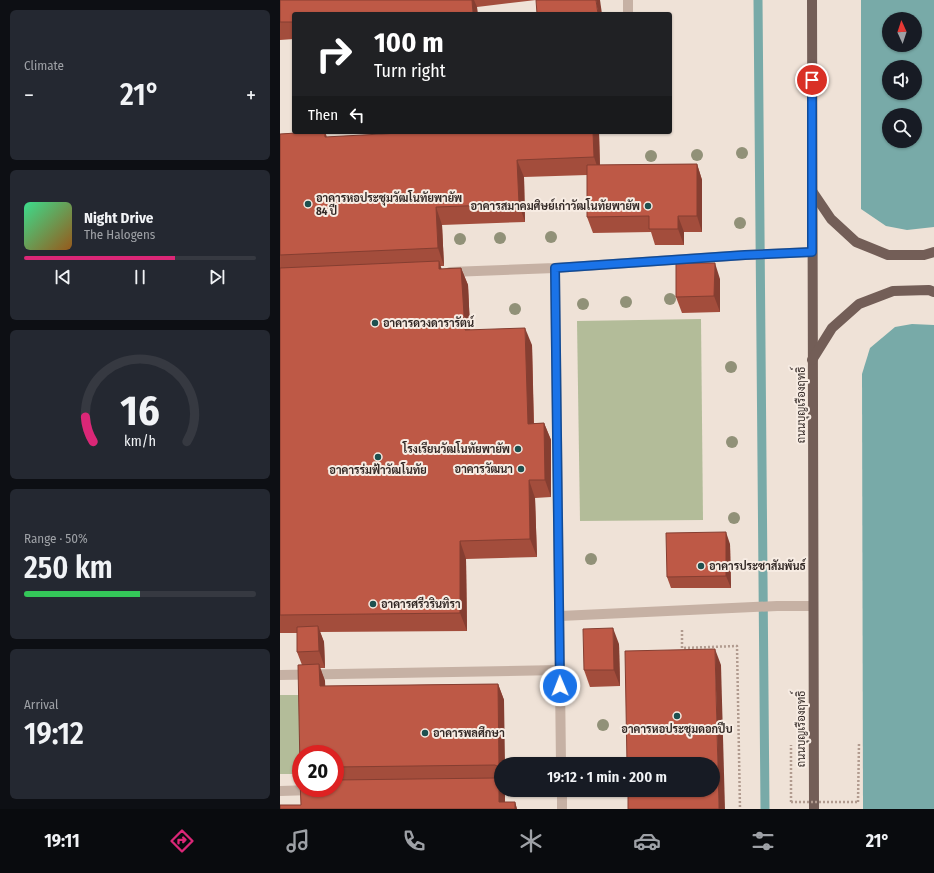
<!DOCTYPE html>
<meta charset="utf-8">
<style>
:root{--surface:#171b24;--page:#242831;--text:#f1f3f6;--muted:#9ea1a6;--line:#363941;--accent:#db2777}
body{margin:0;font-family:"Fira Sans Condensed",Sarabun,sans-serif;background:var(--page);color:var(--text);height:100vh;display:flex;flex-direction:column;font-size:15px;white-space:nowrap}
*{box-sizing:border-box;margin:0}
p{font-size:13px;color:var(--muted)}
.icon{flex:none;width:22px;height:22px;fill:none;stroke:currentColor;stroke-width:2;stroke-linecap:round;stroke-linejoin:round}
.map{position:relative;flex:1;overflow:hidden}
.details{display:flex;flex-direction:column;gap:10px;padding:10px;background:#0d0f14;width:280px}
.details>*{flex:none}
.top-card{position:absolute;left:12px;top:12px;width:380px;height:122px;border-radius:4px;box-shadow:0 1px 3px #0004;background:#202124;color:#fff;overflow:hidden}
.needle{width:26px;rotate:357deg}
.controls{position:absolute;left:602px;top:12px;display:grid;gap:8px}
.controls a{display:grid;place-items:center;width:40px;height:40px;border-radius:50%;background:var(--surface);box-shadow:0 1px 3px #0004;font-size:20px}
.speed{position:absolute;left:12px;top:745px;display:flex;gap:8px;font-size:20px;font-weight:700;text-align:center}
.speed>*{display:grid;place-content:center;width:52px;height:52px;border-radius:50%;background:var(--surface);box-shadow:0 1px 3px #0004;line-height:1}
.speed .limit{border:6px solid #d22;background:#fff;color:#111}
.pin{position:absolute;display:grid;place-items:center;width:34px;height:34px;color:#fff;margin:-17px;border:2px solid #fff;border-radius:50%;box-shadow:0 1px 4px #0007}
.me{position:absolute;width:44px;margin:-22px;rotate:359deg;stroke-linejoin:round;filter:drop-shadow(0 0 3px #0008)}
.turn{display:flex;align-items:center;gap:14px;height:84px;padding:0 16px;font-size:18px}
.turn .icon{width:52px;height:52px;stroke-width:2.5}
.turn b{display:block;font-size:28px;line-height:34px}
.then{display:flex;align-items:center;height:38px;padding:0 16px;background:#0003;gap:8px;font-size:15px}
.big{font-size:30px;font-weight:600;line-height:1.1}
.details .card{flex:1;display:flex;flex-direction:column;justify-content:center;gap:6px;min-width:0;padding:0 14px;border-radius:6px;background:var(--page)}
.details .dial{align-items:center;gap:0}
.dial svg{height:104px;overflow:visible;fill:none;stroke:var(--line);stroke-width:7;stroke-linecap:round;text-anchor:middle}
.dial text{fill:var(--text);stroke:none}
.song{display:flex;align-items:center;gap:12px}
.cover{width:48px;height:48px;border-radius:6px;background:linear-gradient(135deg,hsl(150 70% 55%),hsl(30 70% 35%))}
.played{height:4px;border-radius:2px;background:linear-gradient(90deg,var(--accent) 65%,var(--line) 65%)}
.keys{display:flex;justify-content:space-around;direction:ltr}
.heat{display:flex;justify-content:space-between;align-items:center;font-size:22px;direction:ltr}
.charge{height:6px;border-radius:3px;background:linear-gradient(90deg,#34c759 50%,var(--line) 0)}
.trip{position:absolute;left:214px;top:757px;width:226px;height:40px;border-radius:20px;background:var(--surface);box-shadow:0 1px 3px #0004;font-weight:600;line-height:40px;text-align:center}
.dock{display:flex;height:64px;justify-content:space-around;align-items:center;background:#090b0e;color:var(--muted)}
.dock .icon{width:28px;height:28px}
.dock .current{color:var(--accent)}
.dock b{font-size:18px;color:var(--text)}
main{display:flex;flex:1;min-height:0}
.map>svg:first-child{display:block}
.green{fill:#b3bc99}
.water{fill:#78aaa8;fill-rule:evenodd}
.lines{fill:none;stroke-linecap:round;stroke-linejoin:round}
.stream{stroke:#78aaa8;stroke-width:9}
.path{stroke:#b19b8f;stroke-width:2.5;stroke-dasharray:2 2;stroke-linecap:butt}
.minor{stroke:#c6b1a4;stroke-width:10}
.major{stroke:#735e57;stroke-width:10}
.path-bridge{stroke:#b19b8f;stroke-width:2.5;stroke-dasharray:2 2;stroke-linecap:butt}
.tree{fill:#919178}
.wall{fill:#a34d3c}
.shaded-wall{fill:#853e31}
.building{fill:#be5946;stroke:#853e31}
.route-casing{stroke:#114b97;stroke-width:10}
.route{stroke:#1a73e8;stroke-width:7}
.poi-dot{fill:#1e504f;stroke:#f7ece3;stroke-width:1.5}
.labels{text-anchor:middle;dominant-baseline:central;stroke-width:4;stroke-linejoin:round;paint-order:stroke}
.poi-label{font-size:11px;font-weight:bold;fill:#322825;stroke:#f7ece3;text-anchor:start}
.street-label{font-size:11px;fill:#322825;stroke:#f7ece3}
</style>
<main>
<section class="details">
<div class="card"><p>Climate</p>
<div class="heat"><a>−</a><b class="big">21°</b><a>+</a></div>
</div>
<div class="card">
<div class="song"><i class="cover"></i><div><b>Night Drive</b><p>The Halogens</p></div></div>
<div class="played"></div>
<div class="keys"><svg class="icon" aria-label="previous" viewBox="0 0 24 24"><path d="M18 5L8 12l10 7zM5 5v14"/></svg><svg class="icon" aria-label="pause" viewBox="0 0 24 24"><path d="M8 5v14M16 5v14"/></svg><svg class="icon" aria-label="next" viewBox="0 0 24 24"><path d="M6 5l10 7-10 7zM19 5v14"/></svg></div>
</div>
<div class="card dial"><svg viewBox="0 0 100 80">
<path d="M14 69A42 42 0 1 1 86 69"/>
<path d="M14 69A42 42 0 0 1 8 50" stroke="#db2777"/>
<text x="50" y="56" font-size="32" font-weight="700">16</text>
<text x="50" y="72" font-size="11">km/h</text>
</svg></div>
<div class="card"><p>Range · 50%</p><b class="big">250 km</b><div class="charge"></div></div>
<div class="card"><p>Arrival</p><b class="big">19:12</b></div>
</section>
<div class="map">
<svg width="654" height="809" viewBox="0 0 654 809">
<rect width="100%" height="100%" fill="#efe2d7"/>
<g class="green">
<path d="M 421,319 L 423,520 L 300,521 L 297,321 Z"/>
<path d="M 0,695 L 24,695 L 21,774 L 0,774 Z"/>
</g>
<g class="water">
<path d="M 581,0 L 654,0 L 654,227 L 627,230 L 606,226 L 581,209 ZM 609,19 L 635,19 L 635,45 L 609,45 ZM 609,67 L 635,67 L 635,93 L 609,93 ZM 609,115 L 635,115 L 635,141 L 609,141 Z"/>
<path d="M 632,324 L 654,325 L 654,809 L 583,809 L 582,374 L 590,348 L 615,327 Z"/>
</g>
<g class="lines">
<path class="stream" d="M 478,0 L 485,809"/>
<g class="path">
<path d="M 402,630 L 402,648 L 457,646 L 460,809"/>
<path d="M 511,802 L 511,745"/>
<path d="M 578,802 L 579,743"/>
</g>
<g class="minor">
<path d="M 348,0 L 348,14"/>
<path d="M 275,268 L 281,764"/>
<path d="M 170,272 L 275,268 L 465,255 L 532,252"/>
<path d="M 280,616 L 497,606 L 533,606"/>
<path d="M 0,675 L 280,670"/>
<path d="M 282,790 L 282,809"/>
<path d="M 0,791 L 33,790"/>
</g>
<g class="major">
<path d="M 532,0 L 534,809"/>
<path d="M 532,191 L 551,219 L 576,242 L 608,255 L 644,255 L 654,252"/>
<path d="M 532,360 L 552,328 L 579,304 L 613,291 L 649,290 L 654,292"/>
</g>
<path class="path-bridge" d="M 511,802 L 578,802"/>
</g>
<g class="tree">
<circle cx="462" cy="153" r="6"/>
<circle cx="417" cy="155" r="6"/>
<circle cx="371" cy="156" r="6"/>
<circle cx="460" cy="223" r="6"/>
<circle cx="271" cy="237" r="6"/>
<circle cx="220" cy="238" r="6"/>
<circle cx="180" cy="239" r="6"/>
<circle cx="390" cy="299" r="6"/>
<circle cx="346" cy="302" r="6"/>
<circle cx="303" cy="304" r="6"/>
<circle cx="235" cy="309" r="6"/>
<circle cx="451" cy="367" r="6"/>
<circle cx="452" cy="442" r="6"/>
<circle cx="454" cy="518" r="6"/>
<circle cx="311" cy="559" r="6"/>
<circle cx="323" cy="725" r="6"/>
</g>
<g class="wall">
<path d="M 0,0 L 320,0 L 256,0 L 197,7 L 14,14 L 14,39 L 0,40 Z"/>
<path d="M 45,132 L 47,137 L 319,132 L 320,165 L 417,164 L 422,180 L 422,232 L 404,232 L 404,245 L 375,245 L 371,232 L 313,233 L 307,217 L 307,175 L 244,177 L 245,222 L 162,225 L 164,266 L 160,266 L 161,269 L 181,268 L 188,285 L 190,330 L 252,345 L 254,423 L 264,423 L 271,440 L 271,497 L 255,498 L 257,557 L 186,559 L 187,631 L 40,632 L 44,642 L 45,668 L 40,668 L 45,681 L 45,686 L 218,684 L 224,700 L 221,764 L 221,790 L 224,790 L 225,793 L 225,802 L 235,802 L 237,809 L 0,809 L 21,805 L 55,788 L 55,754 L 21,754 L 21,771 L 20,768 L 22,665 L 17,652 L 17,633 L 0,633 L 0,134 Z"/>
<path d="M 440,279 L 440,312 L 402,313 L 396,297 Z"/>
<path d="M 450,544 L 451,588 L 391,588 L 387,577 Z"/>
<path d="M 339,644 L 340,686 L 310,687 L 304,670 Z"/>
</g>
<g class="shaded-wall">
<path d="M 192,0 L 194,0 L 197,7 L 198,14 L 193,14 Z"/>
<path d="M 316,0 L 320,0 L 322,14 L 318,14 Z"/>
<path d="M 313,132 L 319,132 L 320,175 L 314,157 Z"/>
<path d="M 237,160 L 244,177 L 245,222 L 239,204 Z"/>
<path d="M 417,164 L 422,180 L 422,232 L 417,216 Z"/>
<path d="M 156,207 L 162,225 L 164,266 L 158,248 Z"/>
<path d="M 398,216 L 404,232 L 404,245 L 398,229 Z"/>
<path d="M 159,261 L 165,279 L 159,269 Z"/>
<path d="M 435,263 L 440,279 L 440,312 L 434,296 Z"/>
<path d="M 181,268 L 188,285 L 191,347 L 185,330 Z"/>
<path d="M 245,328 L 252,345 L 254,441 L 248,424 Z"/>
<path d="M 264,423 L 271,440 L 271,497 L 265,480 Z"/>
<path d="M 249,480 L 255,498 L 257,557 L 250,539 Z"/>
<path d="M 446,532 L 450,544 L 451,588 L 446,576 Z"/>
<path d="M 180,541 L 186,559 L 187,631 L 180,613 Z"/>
<path d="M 38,626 L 44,642 L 45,668 L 39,651 Z"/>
<path d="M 333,628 L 339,644 L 340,686 L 334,670 Z"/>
<path d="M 435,649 L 441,665 L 445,809 L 439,809 Z"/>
<path d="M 39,664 L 45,681 L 46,703 L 40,686 Z"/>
<path d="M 218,684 L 224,700 L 225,764 L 221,764 L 221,772 L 219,767 Z"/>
<path d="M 219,777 L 221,781 L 221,790 L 224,790 L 225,793 L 225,809 L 219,802 Z"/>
<path d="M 235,802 L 237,809 L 235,809 Z"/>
</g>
<g class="building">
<path d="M 0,0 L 192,0 L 193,14 L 14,14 L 14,22 L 0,22 Z"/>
<path d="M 256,0 L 316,0 L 318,14 L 257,14 Z"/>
<path d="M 33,132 L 45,132 L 45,137 L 139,132 L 313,132 L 314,157 L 237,160 L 239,204 L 156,207 L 158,248 L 0,255 L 0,134 Z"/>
<path d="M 417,164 L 417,216 L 398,216 L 398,229 L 369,229 L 369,216 L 307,217 L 307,165 Z"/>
<path d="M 159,261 L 159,269 L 181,268 L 185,330 L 245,328 L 248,424 L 264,423 L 265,480 L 249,480 L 250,539 L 180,541 L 180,613 L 0,615 L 0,268 Z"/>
<path d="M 396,263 L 435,263 L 434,296 L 396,297 Z"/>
<path d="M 446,532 L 446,576 L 387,577 L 386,533 Z"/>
<path d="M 38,626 L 39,651 L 17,652 L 17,627 Z"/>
<path d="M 333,628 L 334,670 L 304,670 L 303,629 Z"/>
<path d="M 435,649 L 439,809 L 348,809 L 348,790 L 433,790 L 433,764 L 347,764 L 345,651 Z"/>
<path d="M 39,664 L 40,686 L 218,684 L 219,767 L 215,765 L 55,767 L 55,754 L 21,754 L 21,768 L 20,768 L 18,665 Z"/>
<path d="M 219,777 L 219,802 L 235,802 L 235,809 L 0,809 L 0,805 L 21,805 L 20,781 L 21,781 L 21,788 L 55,788 L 55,780 L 215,778 Z"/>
</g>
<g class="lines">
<g class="route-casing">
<path id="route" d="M 280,686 L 275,268 L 465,255 L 532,252 L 532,80"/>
</g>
<use href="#route" class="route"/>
</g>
<g class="poi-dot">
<circle cx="28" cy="204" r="4"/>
<circle cx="368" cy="206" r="4"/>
<circle cx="95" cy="323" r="4"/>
<circle cx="238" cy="449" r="4"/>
<circle cx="98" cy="457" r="4"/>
<circle cx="241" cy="469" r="4"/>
<circle cx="421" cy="566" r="4"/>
<circle cx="93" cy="604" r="4"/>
<circle cx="397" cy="716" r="4"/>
<circle cx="145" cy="733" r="4"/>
</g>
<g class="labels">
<g class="poi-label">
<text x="36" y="198">อาคารหอประชุมวัฒโนทัยพายัพ<tspan x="36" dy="13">84 ปี</tspan></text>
<text x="360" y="206" text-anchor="end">อาคารสมาคมศิษย์เก่าวัฒโนทัยพายัพ</text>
<text x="103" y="323">อาคารดวงดารารัตน์</text>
<text x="230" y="449" text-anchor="end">โรงเรียนวัฒโนทัยพายัพ</text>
<text x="233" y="469" text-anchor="end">อาคารวัฒนา</text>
<text x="98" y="470" text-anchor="middle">อาคารร่มฟ้าวัฒโนทัย</text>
<text x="429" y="566">อาคารประชาสัมพันธ์</text>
<text x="101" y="604">อาคารศรีวรินทิรา</text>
<text x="397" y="729" text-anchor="middle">อาคารหอประชุมดอกปีบ</text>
<text x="153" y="733">อาคารพลศึกษา</text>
</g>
<g class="street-label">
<text transform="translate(521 405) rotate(-90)">ถนนบุญเรืองฤทธิ์</text>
<text transform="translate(521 729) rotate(-90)">ถนนบุญเรืองฤทธิ์</text>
</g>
</g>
</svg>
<div class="controls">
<a><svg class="needle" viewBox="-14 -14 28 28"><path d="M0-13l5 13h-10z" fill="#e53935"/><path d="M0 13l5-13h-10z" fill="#9ea1a6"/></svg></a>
<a><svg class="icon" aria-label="sound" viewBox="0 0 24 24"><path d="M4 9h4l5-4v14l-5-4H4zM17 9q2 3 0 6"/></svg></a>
<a><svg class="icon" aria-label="search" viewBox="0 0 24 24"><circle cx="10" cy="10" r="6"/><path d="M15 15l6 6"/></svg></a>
</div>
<div class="speed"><div class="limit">20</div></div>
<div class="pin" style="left:532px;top:80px;background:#d93025"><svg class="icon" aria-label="arrive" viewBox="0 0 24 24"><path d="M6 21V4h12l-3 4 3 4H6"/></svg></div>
<svg class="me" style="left:280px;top:686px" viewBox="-20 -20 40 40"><circle r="17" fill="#1a73e8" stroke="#fff" stroke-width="3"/><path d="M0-11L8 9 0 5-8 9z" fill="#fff"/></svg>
<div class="trip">19:12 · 1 min · 200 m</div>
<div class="top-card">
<div class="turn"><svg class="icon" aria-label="right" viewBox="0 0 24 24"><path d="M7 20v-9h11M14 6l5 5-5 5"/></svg><div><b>100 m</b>Turn right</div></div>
<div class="then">Then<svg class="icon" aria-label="left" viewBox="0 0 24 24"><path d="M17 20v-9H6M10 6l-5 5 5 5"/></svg></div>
</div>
</div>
</main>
<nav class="dock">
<b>19:11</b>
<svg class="icon current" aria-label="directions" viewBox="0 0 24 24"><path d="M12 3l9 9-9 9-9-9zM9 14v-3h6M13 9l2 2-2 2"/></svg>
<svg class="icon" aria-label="music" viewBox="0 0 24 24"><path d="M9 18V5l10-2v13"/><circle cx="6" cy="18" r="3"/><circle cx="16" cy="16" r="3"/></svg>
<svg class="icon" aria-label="phone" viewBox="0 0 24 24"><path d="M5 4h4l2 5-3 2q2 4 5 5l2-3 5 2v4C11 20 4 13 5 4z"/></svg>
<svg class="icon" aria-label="climate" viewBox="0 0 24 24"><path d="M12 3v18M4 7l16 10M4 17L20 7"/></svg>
<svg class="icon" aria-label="car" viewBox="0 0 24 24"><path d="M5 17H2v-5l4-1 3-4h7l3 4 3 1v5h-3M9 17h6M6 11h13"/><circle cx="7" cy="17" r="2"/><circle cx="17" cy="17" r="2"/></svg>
<svg class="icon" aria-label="filters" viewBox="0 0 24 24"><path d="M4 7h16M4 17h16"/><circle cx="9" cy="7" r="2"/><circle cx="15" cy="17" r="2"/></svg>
<b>21°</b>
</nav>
